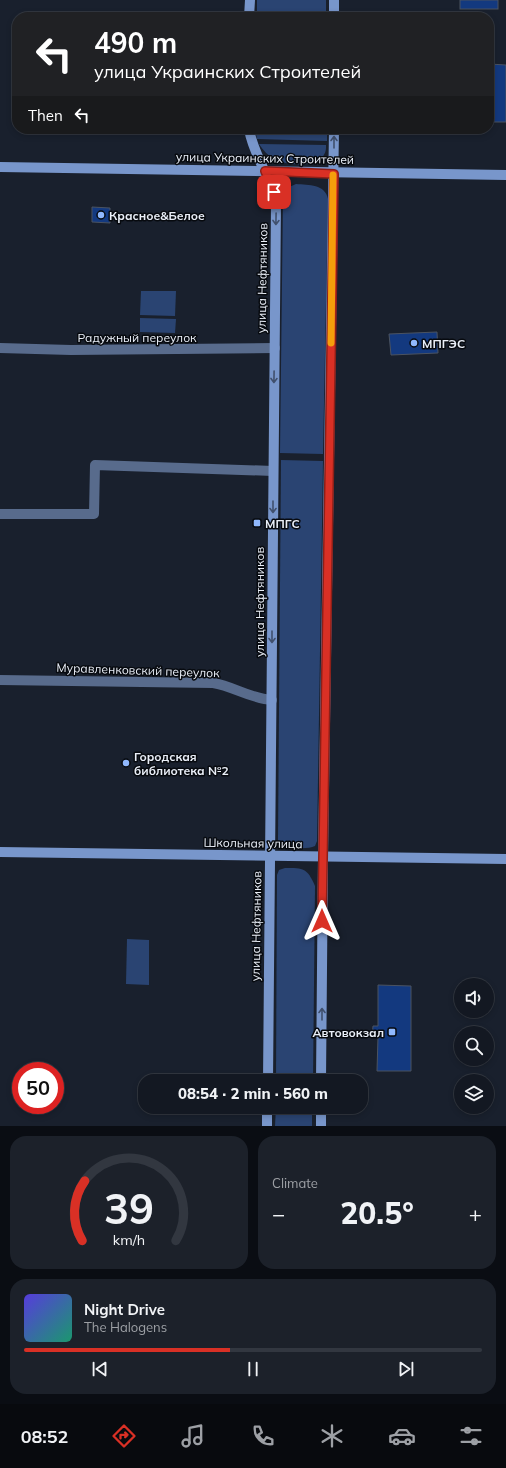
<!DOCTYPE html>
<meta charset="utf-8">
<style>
:root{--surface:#131822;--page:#1c212a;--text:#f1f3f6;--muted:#9da0a5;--line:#323740;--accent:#d93025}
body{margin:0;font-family:Mulish,sans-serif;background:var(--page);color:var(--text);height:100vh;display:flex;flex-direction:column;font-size:15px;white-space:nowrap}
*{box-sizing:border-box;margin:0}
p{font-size:13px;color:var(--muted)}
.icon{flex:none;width:22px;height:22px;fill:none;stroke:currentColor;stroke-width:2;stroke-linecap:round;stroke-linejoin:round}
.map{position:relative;height:1126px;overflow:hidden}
.details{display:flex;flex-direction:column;gap:10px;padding:10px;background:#0a0d13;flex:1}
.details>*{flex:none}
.hud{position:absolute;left:12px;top:12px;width:482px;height:122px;border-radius:16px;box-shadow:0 2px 6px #0003,0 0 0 1px var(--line);background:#202124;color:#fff;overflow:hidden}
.tools{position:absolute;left:454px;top:978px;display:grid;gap:8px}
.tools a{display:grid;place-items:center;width:40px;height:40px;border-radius:50%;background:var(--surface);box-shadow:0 2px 6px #0003,0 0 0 1px var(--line);font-size:20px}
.speed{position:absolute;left:12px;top:1062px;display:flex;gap:8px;font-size:20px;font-weight:700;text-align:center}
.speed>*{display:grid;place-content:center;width:52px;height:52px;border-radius:50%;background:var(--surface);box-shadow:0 2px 6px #0003,0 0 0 1px var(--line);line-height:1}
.speed .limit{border:6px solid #d22;background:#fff;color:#111}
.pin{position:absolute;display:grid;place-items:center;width:34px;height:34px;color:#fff;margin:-17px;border-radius:8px;box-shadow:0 2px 6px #0006}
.me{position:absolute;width:44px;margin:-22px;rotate:0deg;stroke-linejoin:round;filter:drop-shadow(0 0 3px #0008)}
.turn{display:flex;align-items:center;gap:14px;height:84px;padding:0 16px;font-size:18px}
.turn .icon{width:52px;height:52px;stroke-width:2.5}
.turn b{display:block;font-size:28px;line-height:34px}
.then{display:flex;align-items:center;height:38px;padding:0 16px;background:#0003;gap:8px;font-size:15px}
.big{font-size:30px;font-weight:800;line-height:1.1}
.details .tile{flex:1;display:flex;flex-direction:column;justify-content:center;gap:6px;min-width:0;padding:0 14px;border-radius:16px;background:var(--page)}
.details .dial{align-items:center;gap:0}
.dial svg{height:104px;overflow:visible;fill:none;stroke:var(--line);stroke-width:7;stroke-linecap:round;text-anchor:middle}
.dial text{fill:var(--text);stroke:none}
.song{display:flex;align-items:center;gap:12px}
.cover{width:48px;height:48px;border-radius:6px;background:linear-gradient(135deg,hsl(250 70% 55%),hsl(160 70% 35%))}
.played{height:4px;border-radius:2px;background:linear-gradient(90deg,var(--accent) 45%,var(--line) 45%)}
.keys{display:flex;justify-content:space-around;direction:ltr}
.heat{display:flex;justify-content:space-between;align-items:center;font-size:22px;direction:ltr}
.details .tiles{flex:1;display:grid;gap:10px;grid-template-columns:1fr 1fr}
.tile:last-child{grid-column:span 2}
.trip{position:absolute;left:138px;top:1074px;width:230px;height:40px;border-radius:16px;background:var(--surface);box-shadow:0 2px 6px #0003,0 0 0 1px var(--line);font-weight:800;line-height:40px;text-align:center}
.tab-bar{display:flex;height:64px;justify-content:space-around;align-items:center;background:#080a0e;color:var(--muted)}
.tab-bar .icon{width:28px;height:28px}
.tab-bar .active{color:var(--accent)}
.tab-bar b{font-size:18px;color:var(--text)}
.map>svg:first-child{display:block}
.green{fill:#2a4472}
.building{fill:#13397f;stroke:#4b5361}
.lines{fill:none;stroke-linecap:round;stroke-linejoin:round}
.street{stroke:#586b8c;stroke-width:10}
.secondary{stroke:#7896cb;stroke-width:10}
.oneway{stroke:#40506d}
.route-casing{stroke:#8d1f18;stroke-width:10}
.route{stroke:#d93025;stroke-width:7}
.slow{stroke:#f59e0b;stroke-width:7}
.poi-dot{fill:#90b8fd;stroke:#070a0f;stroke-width:1.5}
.labels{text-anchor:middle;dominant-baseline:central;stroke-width:3;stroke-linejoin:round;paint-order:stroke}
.street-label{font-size:12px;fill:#eaeff8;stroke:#070a0f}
.poi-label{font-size:12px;font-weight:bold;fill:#eaeff8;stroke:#070a0f;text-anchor:start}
</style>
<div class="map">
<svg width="506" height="1126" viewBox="0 0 506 1126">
<rect width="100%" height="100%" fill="#19202d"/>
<g class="green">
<rect x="257" y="0" width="69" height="17"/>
<path d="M 255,129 L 327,129 L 327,141 L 257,139 Z"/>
<path d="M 259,144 L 326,145 C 328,169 289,167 275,159 C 268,156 263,150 259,144 Z"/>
<path d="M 296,184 C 309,185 325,184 328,199 L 323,454 L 280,453 L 283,197 L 287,188 Z"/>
<path d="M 141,291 L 176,291 L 175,316 L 140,315 Z"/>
<path d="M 140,318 L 176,319 L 175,333 L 140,332 Z"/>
<path d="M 281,460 L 323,461 L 317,841 L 315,846 C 306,850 284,849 278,840 Z"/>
<path d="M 285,868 C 304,868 307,868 315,886 L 313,1081 L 276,1081 L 277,875 L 279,870 Z"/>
<path d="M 127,939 L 149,940 L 149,985 L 126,984 Z"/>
<path d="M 276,1107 L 312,1107 L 312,1126 L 275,1126 Z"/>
</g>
<g class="building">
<rect x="460" y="0" width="38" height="9"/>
<path d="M 489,64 L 506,65 L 506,122 L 489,122 Z"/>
<path d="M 92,207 L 110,208 L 110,223 L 92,222 Z"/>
<path d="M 437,332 L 438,353 L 391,355 L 389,334 Z"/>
<path d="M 378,985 L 411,986 L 411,1071 L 377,1071 L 378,1037 L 372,1037 L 373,1026 L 378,1026 Z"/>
</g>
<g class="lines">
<g class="street">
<path d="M 0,348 L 71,350 L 275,348"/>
<path d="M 0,514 L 94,514 L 95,465 L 273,471"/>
<path d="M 0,680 L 213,683 C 233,686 251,699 272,700"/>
</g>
<g class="secondary">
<path d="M 334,0 L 334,17"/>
<path d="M 249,17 L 250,0"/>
<path d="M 249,129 C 253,155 271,177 276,203 L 268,1081"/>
<path d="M 0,167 L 506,175"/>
<path d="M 0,852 L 506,859"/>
<path d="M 321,1081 L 323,857 L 334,129"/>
<path d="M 267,1126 L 267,1107"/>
<path d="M 321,1126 L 321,1107"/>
</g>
</g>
<defs><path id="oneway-shaft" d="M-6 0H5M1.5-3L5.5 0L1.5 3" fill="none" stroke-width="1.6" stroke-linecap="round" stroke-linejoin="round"/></defs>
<g class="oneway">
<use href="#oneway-shaft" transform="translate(334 142) rotate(-90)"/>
<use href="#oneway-shaft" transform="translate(276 219) rotate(91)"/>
<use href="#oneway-shaft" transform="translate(274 377) rotate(91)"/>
<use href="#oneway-shaft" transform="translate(273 507) rotate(90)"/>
<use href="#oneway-shaft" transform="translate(272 637) rotate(90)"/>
<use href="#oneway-shaft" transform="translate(322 1014) rotate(-90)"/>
</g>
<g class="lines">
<g class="route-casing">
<path id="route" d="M 274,192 L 265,171 L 334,174 L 322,921"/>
</g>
<use href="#route" class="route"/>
<path class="slow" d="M 331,343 L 333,175"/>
</g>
<g class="poi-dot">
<circle cx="101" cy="215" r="4"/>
<circle cx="414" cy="343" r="4"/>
<rect x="253" y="519" width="8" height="8" rx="2"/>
<circle cx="126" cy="763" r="4"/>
<rect x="388" y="1028" width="8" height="8" rx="2"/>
</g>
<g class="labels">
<g class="street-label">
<text transform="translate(265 158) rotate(1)">улица Украинских Строителей</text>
<text transform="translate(262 278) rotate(-89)">улица Нефтяников</text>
<text x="137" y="337">Радужный переулок</text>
<text transform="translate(259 602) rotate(-90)">улица Нефтяников</text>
<text transform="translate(138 670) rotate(2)">Муравленковский переулок</text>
<text transform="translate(253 843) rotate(1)">Школьная улица</text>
<text transform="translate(256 926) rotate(-89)">улица Нефтяников</text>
</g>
<g class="poi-label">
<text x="109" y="215">Красное&amp;Белое</text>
<text x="422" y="343">МПГЭС</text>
<text x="265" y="523">МПГС</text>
<text x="134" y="756">Городская<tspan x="134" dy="14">библиотека №2</tspan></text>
<text x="384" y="1032" text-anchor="end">Автовокзал</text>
</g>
</g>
</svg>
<div class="tools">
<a><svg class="icon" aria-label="sound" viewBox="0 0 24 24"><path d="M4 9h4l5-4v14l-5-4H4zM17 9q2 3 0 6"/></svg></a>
<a><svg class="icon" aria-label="search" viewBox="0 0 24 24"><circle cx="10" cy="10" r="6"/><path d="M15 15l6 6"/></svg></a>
<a><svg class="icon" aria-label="layers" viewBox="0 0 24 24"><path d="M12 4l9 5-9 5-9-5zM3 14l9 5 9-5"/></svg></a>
</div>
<div class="speed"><div class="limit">50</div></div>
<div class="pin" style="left:274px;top:192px;background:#d93025"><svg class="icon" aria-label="arrive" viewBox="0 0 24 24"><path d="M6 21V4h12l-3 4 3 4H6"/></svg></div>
<svg class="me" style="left:322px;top:921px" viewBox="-20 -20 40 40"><path d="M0-17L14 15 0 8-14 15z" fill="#d93025" stroke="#fff" stroke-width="4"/></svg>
<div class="trip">08:54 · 2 min · 560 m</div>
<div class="hud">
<div class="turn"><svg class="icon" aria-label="left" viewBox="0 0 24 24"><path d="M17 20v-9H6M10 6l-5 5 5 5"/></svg><div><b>490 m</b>улица Украинских Строителей</div></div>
<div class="then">Then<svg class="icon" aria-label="left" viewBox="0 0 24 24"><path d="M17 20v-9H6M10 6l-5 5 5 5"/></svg></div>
</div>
</div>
<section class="details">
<div class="tiles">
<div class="tile dial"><svg viewBox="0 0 100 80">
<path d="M14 69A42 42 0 1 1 86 69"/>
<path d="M14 69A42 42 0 0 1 16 23" stroke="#d93025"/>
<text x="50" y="56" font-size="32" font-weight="700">39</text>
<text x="50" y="72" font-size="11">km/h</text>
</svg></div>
<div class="tile"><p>Climate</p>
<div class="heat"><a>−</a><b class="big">20.5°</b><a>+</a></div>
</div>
<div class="tile">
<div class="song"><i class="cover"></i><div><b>Night Drive</b><p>The Halogens</p></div></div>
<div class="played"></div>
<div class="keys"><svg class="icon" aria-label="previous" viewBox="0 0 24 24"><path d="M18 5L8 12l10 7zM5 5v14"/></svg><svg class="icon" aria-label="pause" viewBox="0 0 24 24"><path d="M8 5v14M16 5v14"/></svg><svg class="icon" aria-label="next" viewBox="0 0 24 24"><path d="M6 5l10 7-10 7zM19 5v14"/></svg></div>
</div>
</div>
</section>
<nav class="tab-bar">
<b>08:52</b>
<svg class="icon active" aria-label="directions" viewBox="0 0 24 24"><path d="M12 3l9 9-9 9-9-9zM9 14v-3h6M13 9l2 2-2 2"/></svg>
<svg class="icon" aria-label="music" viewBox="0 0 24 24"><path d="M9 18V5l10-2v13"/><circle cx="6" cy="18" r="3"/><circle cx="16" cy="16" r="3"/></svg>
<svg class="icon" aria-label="phone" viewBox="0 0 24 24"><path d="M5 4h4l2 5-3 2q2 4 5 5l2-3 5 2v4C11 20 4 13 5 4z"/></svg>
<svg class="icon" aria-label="climate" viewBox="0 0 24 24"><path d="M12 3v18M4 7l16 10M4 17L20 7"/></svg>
<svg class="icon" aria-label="car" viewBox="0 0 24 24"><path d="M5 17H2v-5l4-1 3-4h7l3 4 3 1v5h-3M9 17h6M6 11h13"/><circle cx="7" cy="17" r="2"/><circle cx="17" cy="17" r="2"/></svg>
<svg class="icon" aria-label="filters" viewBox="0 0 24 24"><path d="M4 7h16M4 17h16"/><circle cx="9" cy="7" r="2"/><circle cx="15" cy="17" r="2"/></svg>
</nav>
